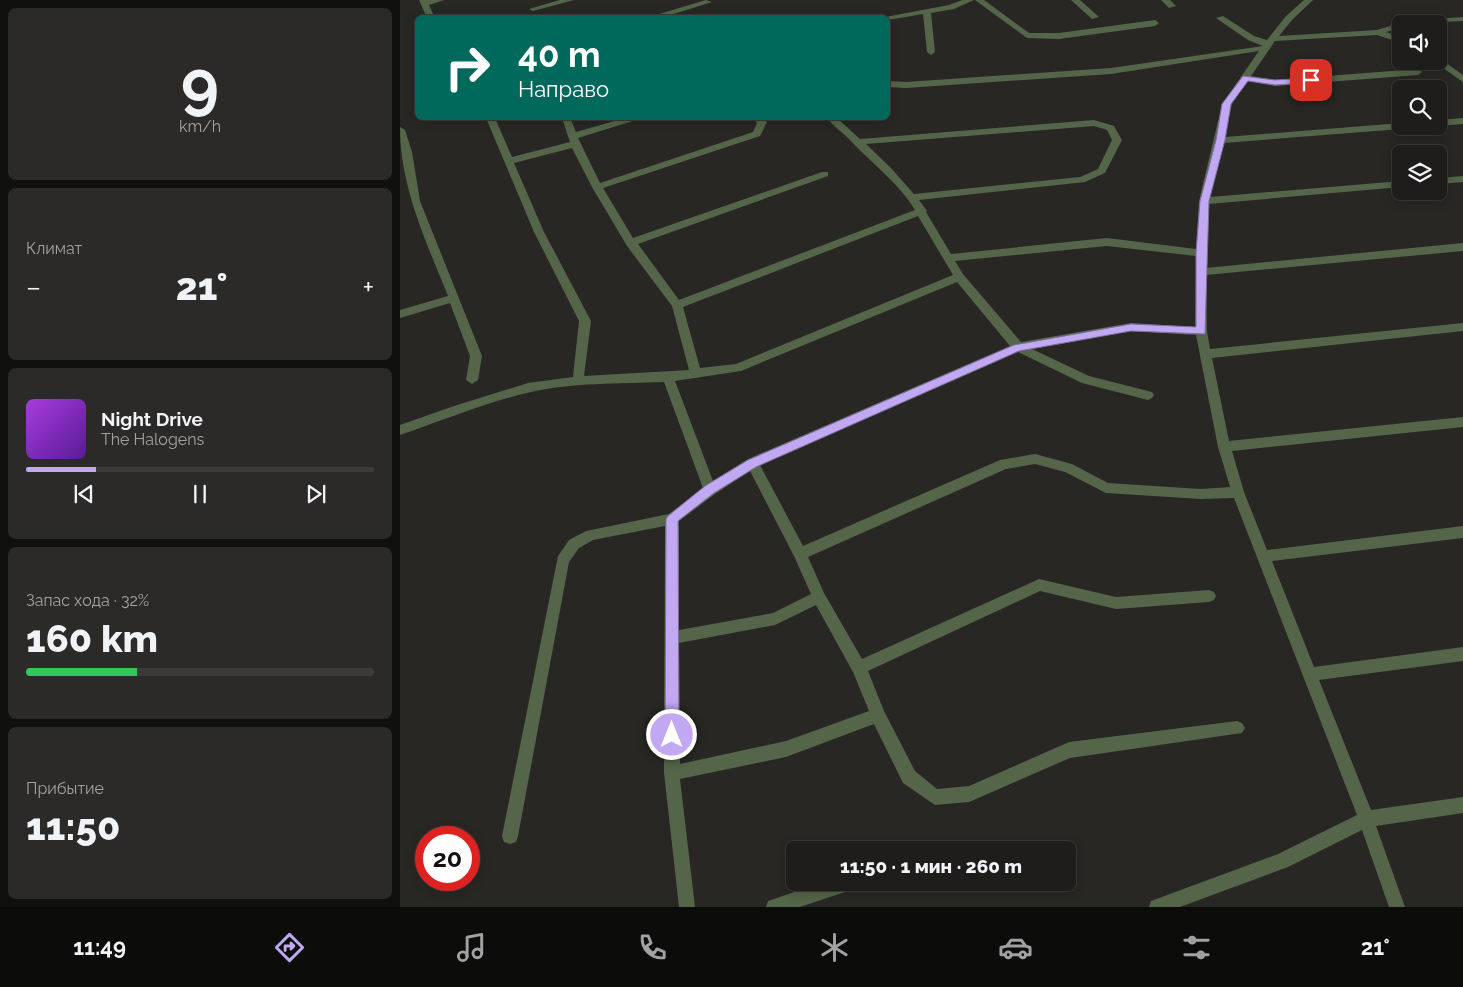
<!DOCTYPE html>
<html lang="ru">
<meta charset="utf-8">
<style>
:root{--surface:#1e1d1b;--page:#2b2a28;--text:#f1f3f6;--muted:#a1a2a3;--line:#3c3b3a;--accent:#c1a8f3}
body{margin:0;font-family:Raleway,sans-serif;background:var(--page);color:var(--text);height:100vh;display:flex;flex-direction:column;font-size:19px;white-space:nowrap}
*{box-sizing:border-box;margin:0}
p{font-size:16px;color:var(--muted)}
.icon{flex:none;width:28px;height:28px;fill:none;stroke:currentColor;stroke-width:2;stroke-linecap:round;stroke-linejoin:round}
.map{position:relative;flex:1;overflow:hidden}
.panel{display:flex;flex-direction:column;gap:8px;padding:8px;background:#10100f;width:400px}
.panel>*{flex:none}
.hud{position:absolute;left:15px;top:15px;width:475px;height:105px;border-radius:8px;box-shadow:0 2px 12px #0003,0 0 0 1px var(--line);background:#00695c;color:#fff;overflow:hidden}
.controls{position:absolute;left:992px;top:15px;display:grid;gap:10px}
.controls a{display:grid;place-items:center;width:55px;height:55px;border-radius:8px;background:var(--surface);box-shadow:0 2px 12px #0003,0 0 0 1px var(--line);font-size:25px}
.speed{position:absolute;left:15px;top:826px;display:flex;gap:10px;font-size:25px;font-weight:700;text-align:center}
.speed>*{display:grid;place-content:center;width:65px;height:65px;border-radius:50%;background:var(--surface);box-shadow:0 2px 12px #0003,0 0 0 1px var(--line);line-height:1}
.speed .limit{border:8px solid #d22;background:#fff;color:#111}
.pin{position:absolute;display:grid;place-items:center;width:42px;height:42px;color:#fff;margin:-21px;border-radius:10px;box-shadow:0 2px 8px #0006}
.me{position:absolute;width:55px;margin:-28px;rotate:0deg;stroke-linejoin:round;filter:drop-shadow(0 0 4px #0008)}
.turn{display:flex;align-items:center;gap:18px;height:105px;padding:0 20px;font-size:22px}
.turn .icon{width:65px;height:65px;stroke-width:2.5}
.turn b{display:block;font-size:35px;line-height:42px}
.big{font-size:38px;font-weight:800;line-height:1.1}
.panel .card{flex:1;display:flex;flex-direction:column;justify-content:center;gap:8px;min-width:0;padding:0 18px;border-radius:8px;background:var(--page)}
.panel .dial{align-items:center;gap:0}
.dial b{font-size:65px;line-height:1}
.song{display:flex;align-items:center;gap:15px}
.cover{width:60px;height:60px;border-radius:8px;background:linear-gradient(135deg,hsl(280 70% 55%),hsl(270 70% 35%))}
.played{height:5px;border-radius:2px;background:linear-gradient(90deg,var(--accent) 20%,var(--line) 20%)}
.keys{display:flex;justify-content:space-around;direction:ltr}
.heat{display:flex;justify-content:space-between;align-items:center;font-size:28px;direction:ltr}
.charge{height:8px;border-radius:4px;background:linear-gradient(90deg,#34c759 32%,var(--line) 0)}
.trip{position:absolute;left:386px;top:841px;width:290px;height:50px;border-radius:8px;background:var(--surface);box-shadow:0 2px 12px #0003,0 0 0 1px var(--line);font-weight:800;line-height:50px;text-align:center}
.tabs{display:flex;height:80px;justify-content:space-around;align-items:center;background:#0c0c0b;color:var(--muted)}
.tabs .icon{width:35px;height:35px}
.tabs .selected{color:var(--accent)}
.tabs b{font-size:22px;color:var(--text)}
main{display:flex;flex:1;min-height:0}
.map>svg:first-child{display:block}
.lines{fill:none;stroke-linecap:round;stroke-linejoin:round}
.minor{fill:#546549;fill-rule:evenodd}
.route{fill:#c1a8f3;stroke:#7d6d9e}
</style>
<main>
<section class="panel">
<div class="card dial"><b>9</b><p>km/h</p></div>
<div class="card"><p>Климат</p>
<div class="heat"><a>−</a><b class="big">21°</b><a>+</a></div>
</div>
<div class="card">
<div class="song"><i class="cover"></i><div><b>Night Drive</b><p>The Halogens</p></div></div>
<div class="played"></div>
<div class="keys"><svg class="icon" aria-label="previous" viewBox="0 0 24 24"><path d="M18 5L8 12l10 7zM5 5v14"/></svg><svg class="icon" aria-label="pause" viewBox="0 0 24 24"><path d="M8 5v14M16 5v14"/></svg><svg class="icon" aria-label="next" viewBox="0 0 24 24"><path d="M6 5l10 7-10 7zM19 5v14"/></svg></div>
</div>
<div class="card"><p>Запас хода · 32%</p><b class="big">160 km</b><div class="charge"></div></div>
<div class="card"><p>Прибытие</p><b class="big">11:50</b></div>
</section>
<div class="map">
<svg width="1063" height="907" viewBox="0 0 1063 907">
<rect width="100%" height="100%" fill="#282724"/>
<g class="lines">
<g class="minor">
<path d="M 19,0 L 44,0 L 29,5 L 35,18 L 27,18 Z"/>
<path d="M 160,0 L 174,0 L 133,11 L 129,9 Z"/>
<path d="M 306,0 L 312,2 L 261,18 L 246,18 Z"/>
<path d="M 562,0 L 574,0 L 554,9 L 531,13 L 535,52 L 531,55 L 527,52 L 523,14 L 488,20 L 488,18 L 480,18 L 549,5 Z"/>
<path d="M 575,0 L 584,0 L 629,33 L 659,33 L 755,20 L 759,23 L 755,26 L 659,39 L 627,38 Z"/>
<path d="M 671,0 L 680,0 L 699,17 L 692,19 Z"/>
<path d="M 761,0 L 770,0 L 776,6 L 769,8 Z"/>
<path d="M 904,0 L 913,0 L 892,20 L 879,36 L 977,30 L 1006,21 L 1063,17 L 1063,21 L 1001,24 L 1001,28 L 986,32 L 1001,37 L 1001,43 L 977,35 L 875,41 L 851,76 L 875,80 L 1018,69 L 1022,72 L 1018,75 L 875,86 L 847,81 L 832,104 L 825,137 L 1001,123 L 1001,126 L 1005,126 L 1001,129 L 824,143 L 810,197 L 1001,181 L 1001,187 L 809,204 L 806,268 L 1063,243 L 1063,251 L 806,275 L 807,331 L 810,349 L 1063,323 L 1063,331 L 812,358 L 829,441 L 1063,417 L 1063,427 L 832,451 L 844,492 L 867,550 L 1063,526 L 1063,538 L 872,561 L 914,667 L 1063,647 L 1063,661 L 919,680 L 971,810 L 1063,797 L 1063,813 L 976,826 L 1005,907 L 989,907 L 962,830 L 888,867 L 780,907 L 749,907 L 751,901 L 878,854 L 957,815 L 834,498 L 801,499 L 706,493 L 665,472 L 635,464 L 606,469 L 408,557 L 424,593 L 462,659 L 639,579 L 716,597 L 809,590 L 814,592 L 816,596 L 814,600 L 809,602 L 716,609 L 640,591 L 468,671 L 484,711 L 515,771 L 537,789 L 569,786 L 669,742 L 837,721 L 842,723 L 845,728 L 842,733 L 670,758 L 569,802 L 535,805 L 503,783 L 474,724 L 386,757 L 280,779 L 295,907 L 279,907 L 264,773 L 265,526 L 193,540 L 179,548 L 169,562 L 118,836 L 116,842 L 110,844 L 104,842 L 102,836 L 158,556 L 169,540 L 186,531 L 269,514 L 303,488 L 264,382 C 219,384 171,382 127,393 C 84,403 42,421 0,435 L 0,425 L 54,406 L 128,383 L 173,377 L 179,321 L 134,232 L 86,118 L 95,118 L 112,157 L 170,142 L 162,118 L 170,118 L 176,132 L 225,118 L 237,118 L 236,120 L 178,138 L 200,183 L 353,132 L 357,123 L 353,118 C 359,118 363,117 367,122 L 360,136 L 203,188 L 233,238 L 422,172 L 428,172 L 428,176 L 238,244 L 279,300 L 515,210 C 498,182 470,162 449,139 C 443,132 432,126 428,118 L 437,118 L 460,139 L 694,120 L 714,126 L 722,140 L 705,173 L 685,182 L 519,200 L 527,211 L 526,212 L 551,254 L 707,238 L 796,249 L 799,201 L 822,104 L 859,51 L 711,74 L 506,88 L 488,87 L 488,81 L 506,82 L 711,68 L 863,46 L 848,40 L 816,18 L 823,16 L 854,36 L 867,40 L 886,16 ZM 694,126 L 707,130 L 712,140 L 698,169 L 680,177 L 514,194 L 490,167 L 466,144 ZM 172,148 L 192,187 L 227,246 L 272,306 L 289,370 L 184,376 L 191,321 L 144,232 L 114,163 ZM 518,216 L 553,275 L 336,364 L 300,368 L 283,307 ZM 707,246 L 796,256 L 795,327 L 731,323 L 621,342 L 563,274 L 555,261 ZM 557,282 L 610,346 L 348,459 L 313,481 L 275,381 L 341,371 ZM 731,331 L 796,335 L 818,447 L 830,487 L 801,489 L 708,483 L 672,464 L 635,454 L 600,460 L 403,546 L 360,465 L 618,352 L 682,383 L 748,400 L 752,398 L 754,395 L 752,392 L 689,376 L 632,349 ZM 350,471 L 394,556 L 411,594 L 373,613 L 279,630 L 279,521 L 315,494 ZM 416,605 L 453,672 L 469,711 L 386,741 L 280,764 L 279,643 L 375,625 Z"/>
<path d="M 1039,58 L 1063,75 L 1063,82 L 1036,63 L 1035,61 L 1039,61 Z"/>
<path d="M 1063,118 L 1063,124 L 1039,126 L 1039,120 Z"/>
<path d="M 0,127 L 5,130 L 12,152 L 20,201 L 82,356 L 78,380 L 72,384 L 66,380 L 70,356 L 50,303 L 0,318 L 0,310 L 48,296 C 26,241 0,187 0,127 Z"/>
<path d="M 1063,176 L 1063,182 L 1039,184 L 1039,178 Z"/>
<path d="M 424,882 L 459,882 L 457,888 L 400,907 L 366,907 L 368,901 Z"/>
</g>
</g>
<path class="route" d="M 843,76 L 875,80 L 911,78 L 915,80 L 911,83 L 875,85 L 848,81 L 831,104 L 825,140 L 809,201 L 805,334 L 731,331 L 619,351 L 356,467 L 314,493 L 278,521 L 279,735 L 277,740 L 272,742 L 267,740 L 265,735 L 266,519 L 268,516 L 305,486 L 348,460 L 614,345 L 731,324 L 796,327 L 796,253 L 800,201 L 816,140 L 822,104 Z"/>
</svg>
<div class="controls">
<a><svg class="icon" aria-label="sound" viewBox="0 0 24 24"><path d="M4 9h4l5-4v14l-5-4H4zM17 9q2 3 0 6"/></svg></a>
<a><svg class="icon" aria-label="search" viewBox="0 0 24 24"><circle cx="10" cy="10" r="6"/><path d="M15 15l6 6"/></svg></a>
<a><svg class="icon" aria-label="layers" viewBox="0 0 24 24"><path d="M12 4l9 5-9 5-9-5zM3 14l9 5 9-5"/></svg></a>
</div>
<div class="speed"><div class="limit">20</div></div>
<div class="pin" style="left:911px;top:80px;background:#d93025"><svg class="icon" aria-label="arrive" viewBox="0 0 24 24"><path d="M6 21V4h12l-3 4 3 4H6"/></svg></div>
<svg class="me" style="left:272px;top:735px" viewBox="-20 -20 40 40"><circle r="17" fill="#c1a8f3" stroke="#fff" stroke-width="3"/><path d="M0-11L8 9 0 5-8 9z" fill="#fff"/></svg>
<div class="trip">11:50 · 1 мин · 260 m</div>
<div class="hud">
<div class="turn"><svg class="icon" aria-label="right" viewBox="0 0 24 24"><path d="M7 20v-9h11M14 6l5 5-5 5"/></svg><div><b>40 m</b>Направо</div></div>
</div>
</div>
</main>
<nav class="tabs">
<b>11:49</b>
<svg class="icon selected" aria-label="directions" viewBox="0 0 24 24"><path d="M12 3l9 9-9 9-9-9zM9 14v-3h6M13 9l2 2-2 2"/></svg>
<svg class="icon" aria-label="music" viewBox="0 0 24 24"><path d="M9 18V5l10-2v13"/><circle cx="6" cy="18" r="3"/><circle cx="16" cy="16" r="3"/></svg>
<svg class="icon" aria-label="phone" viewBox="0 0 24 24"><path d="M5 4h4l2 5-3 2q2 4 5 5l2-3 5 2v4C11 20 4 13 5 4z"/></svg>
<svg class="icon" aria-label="climate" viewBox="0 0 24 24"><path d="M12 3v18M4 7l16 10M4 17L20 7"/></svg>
<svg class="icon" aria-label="car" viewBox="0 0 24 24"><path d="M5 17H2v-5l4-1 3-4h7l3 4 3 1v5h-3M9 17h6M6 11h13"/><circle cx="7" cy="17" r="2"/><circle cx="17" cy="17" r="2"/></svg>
<svg class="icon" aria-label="filters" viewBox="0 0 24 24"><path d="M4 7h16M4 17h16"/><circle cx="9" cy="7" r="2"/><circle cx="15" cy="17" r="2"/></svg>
<b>21°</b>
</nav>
